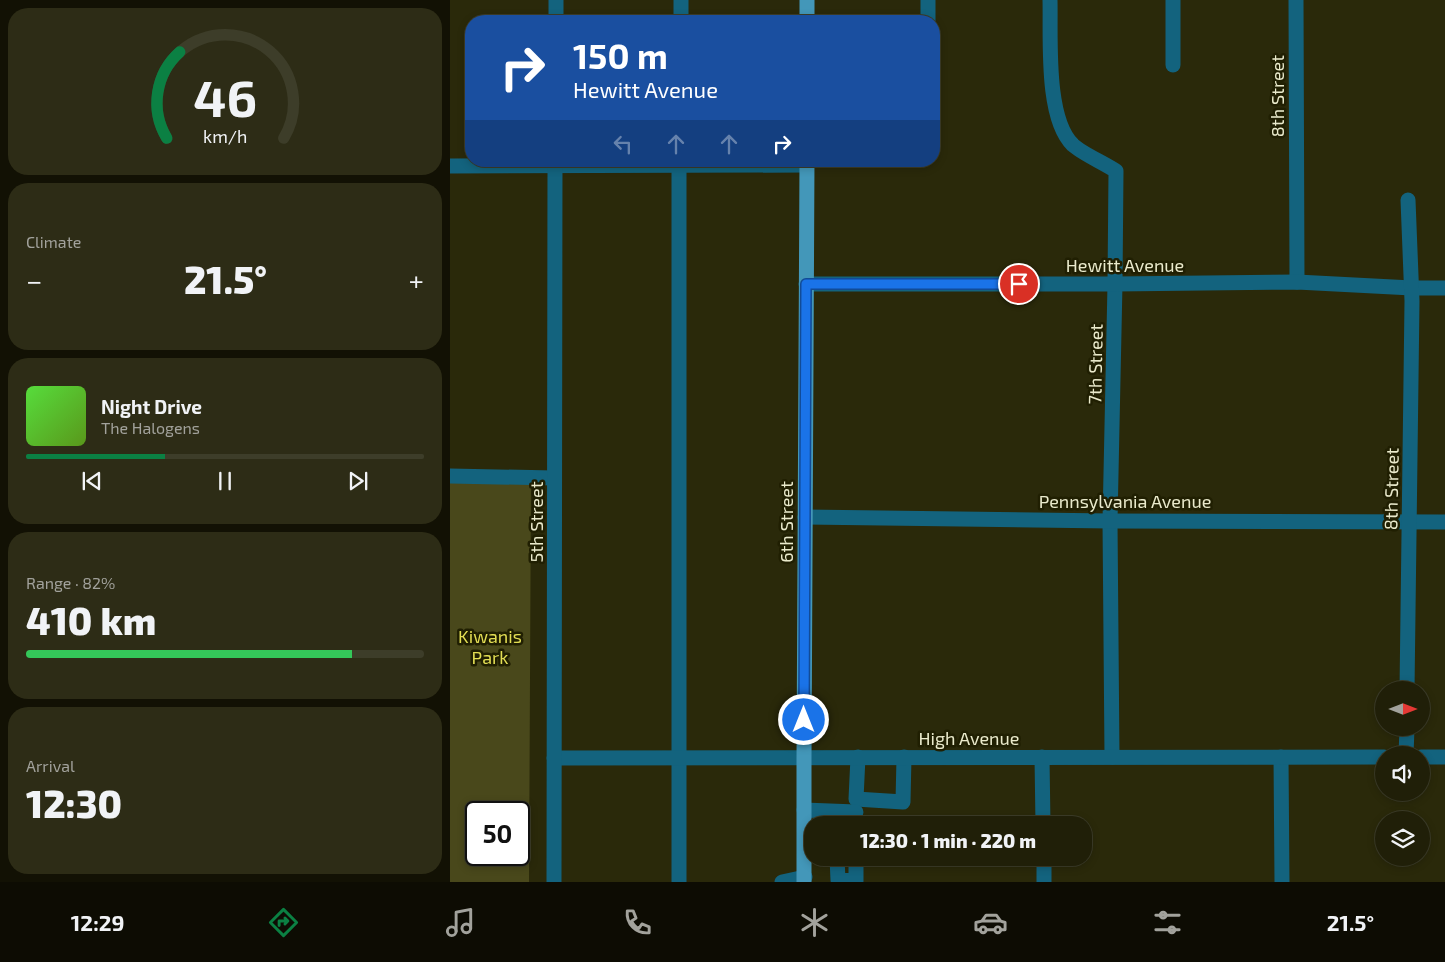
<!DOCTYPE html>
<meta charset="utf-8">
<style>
:root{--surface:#201f08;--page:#2d2c16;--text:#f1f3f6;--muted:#a2a29c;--line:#3d3d29;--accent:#0b8043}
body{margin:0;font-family:"Exo 2",sans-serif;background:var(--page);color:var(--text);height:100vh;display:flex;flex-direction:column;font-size:19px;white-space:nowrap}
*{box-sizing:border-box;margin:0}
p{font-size:16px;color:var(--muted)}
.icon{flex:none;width:28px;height:28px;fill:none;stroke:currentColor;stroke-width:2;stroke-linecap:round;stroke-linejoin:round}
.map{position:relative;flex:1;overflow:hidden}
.drawer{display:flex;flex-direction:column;gap:8px;padding:8px;background:#121104;width:450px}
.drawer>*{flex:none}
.guide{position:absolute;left:15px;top:15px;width:475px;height:152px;border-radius:20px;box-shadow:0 2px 8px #0003,0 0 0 1px var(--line);background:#1a4fa0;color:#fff;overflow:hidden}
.needle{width:32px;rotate:90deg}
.fabs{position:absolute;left:925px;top:681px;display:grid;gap:10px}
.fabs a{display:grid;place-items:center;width:55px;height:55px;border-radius:50%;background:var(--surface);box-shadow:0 2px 8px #0003,0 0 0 1px var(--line);font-size:25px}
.speed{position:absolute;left:15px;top:801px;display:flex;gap:10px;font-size:25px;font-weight:700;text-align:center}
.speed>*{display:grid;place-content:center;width:65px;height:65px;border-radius:50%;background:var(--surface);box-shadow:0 2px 8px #0003,0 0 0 1px var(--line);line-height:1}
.speed .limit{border:2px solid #111;border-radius:8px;background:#fff;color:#111}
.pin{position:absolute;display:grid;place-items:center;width:42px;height:42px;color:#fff;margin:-21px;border:2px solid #fff;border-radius:50%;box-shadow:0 1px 5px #0007}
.me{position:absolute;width:55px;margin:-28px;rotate:0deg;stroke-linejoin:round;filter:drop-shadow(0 0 4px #0008)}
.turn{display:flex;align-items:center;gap:18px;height:105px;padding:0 25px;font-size:22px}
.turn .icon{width:65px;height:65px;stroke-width:2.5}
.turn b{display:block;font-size:35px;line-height:42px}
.lanes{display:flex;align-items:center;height:48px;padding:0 25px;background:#0003;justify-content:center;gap:25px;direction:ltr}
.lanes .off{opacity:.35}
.big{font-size:38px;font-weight:800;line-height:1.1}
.drawer .tile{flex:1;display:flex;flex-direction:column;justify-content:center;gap:8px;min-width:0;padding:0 18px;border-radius:20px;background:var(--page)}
.drawer .dial{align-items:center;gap:0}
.dial svg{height:130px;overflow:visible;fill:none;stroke:var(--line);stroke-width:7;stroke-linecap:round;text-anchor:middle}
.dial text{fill:var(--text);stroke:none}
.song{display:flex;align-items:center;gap:15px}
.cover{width:60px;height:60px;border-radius:8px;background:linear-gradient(135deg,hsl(110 70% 55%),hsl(90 70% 35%))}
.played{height:5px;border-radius:2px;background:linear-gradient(90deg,var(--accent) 35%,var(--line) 35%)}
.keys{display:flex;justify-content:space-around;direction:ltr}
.heat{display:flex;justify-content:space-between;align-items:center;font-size:28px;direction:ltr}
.charge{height:8px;border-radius:4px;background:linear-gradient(90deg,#34c759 82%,var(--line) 0)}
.trip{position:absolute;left:354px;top:816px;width:288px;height:50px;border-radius:20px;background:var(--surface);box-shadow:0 2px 8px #0003,0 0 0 1px var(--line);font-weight:800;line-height:50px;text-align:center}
.dock{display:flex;height:80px;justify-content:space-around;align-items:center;background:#0d0c03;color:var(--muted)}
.dock .icon{width:35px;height:35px}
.dock .on{color:var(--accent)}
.dock b{font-size:22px;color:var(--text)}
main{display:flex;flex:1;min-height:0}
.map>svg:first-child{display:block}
.green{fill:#49481b;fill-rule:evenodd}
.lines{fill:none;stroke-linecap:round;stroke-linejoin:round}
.minor{stroke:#13637e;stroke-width:15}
.major{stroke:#4397b9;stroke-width:15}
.route-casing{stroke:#114b97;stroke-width:12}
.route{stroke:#1a73e8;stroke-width:9}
.labels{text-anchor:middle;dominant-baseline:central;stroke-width:5;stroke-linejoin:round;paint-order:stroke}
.street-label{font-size:18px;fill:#eaeacc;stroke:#201f02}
.park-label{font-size:18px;fill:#e3de54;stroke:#201f02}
</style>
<main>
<section class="drawer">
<div class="tile dial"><svg viewBox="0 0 100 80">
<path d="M14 69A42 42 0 1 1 86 69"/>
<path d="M14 69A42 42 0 0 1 22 16" stroke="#0b8043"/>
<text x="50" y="56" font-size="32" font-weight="700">46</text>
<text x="50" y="72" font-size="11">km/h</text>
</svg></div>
<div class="tile"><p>Climate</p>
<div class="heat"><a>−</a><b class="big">21.5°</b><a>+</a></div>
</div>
<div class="tile">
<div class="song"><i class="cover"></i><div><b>Night Drive</b><p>The Halogens</p></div></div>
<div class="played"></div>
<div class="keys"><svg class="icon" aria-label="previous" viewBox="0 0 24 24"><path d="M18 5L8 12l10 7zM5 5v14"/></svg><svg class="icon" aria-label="pause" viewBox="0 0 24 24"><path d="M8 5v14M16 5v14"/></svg><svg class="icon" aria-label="next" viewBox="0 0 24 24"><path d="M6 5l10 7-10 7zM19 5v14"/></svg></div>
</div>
<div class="tile"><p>Range · 82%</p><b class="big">410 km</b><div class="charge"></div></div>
<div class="tile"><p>Arrival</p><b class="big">12:30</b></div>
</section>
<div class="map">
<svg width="995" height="882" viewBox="0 0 995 882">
<rect width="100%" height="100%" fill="#2a290a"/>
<path class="green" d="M 0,480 L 81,480 L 79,882 L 0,882 ZM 26,812 L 69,812 L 69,855 L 26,855 Z"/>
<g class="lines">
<g class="minor">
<path d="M 478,0 L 478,21"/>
<path d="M 600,0 C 601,37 595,118 623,145 C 633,154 654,163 666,171 L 665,284 L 660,521 L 662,757"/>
<path d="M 723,0 L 723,65"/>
<path d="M 846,0 L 847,282"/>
<path d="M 106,21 L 106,0"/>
<path d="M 231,21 L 231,0"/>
<path d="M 229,161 L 229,882"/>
<path d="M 0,166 L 357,165"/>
<path d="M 356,284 L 665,284 L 847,282 L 962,288 L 995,288"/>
<path d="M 0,476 L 104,478"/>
<path d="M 355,517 L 660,521 L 995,522"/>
<path d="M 957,690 L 962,301 L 958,200"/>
<path d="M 956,755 L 957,728"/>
<path d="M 408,757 L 406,799 L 453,802 L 454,757"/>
<path d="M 592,757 L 593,825"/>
<path d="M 831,757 L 832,882"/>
<path d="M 971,757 L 995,757"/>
<path d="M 104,758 L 934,757"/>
<path d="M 354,810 L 406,812"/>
<path d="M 387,858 L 388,880 L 406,881 L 406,858"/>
<path d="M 594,858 L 594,882"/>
<path d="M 104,882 L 105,161"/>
<path d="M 332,882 L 355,877"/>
</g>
<g class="major">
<path d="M 357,21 L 357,0"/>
<path d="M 354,882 L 354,757 L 357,161"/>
</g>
</g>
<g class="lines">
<g class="route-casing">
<path id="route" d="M 354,720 L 356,284 L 569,284"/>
</g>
<use href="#route" class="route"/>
</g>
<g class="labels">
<g class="street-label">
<text transform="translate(827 96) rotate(-90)">8th Street</text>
<text x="675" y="265">Hewitt Avenue</text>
<text transform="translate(645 364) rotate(-89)">7th Street</text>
<text transform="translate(941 489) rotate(-89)">8th Street</text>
<text x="675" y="501">Pennsylvania Avenue</text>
<text transform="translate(86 522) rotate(-90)">5th Street</text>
<text transform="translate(336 522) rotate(-90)">6th Street</text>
<text x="519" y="738">High Avenue</text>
</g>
<g class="park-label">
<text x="40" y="636">Kiwanis<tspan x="40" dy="21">Park</tspan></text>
</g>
</g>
</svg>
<div class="fabs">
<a><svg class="needle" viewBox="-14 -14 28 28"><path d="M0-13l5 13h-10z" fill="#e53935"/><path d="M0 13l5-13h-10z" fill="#a2a29c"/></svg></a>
<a><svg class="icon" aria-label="sound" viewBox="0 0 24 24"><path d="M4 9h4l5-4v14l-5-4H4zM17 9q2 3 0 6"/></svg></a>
<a><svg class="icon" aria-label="layers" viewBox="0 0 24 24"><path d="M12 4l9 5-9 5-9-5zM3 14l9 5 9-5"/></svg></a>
</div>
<div class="speed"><div class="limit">50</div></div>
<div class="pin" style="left:569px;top:284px;background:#d93025"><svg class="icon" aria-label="arrive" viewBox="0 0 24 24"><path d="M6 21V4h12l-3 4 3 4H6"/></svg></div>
<svg class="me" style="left:354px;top:720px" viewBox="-20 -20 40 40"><circle r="17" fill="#1a73e8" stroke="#fff" stroke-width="3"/><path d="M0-11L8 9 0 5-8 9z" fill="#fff"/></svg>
<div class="trip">12:30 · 1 min · 220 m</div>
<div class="guide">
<div class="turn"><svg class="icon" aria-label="right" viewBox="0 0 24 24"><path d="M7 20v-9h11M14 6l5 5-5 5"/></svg><div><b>150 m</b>Hewitt Avenue</div></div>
<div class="lanes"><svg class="icon off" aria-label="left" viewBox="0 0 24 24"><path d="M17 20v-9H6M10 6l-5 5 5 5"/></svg><svg class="icon off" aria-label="ahead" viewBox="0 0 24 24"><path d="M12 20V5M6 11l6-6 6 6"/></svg><svg class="icon off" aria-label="ahead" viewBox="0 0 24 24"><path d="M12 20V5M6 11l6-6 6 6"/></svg><svg class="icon" aria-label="right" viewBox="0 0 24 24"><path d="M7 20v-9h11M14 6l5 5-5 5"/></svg></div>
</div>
</div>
</main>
<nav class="dock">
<b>12:29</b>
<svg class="icon on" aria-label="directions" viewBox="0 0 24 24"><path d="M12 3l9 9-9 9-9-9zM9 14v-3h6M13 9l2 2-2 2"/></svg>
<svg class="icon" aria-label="music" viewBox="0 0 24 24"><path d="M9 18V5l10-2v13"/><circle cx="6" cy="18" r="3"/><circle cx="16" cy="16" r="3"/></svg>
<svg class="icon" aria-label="phone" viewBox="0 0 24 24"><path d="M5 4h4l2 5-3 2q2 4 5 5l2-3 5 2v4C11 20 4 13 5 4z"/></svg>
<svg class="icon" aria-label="climate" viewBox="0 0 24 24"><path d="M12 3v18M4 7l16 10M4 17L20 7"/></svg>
<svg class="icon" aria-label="car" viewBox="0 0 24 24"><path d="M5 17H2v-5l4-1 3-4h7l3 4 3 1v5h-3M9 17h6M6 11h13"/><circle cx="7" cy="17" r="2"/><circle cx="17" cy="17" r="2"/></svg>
<svg class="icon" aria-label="filters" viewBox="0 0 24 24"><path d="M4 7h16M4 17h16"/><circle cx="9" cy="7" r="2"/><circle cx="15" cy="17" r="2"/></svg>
<b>21.5°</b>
</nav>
